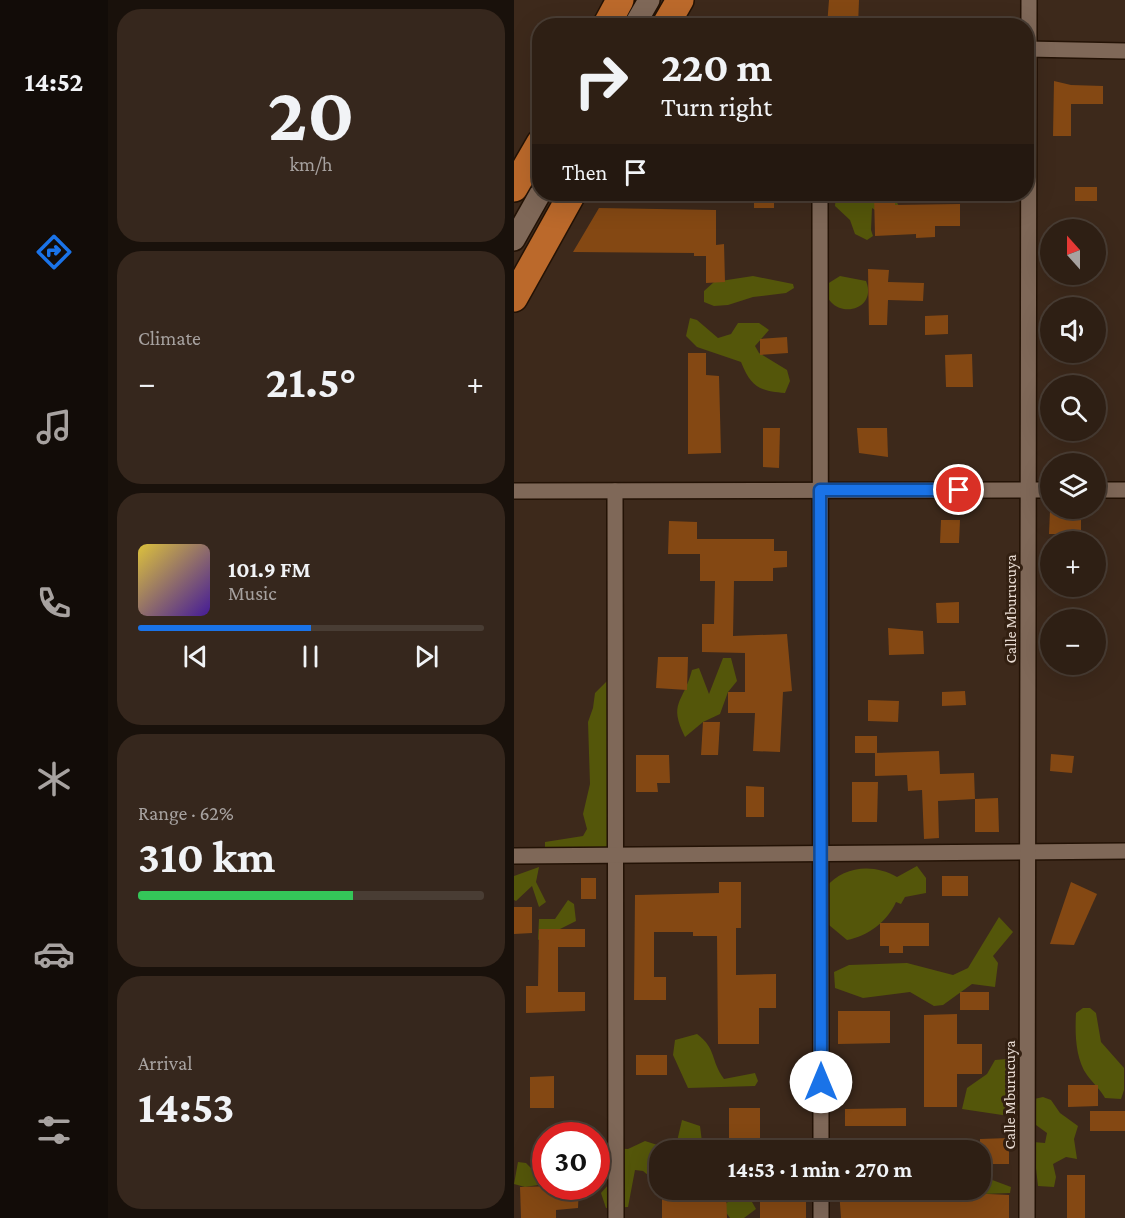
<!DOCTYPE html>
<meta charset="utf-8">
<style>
:root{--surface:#2e1f14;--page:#36271d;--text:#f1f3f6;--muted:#a7a2a0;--line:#493d34;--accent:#1a73e8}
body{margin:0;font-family:"Crimson Pro",serif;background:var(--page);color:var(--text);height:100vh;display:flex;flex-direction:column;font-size:22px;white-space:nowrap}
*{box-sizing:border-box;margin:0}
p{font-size:20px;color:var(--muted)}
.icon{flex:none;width:33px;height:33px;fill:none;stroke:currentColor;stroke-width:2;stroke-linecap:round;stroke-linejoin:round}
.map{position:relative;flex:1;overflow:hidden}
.details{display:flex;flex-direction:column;gap:9px;padding:9px;background:#19110b;width:406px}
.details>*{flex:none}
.banner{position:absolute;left:18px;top:18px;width:502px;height:183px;border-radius:24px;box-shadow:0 6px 24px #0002,0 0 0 2px var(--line);background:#2e1f14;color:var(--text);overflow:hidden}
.needle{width:39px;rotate:339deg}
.tools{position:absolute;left:526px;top:219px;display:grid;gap:12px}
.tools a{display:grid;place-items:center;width:66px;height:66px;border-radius:50%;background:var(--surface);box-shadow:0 6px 24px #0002,0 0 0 2px var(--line);font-size:30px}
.speed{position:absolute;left:18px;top:1122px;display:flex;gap:12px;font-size:30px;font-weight:700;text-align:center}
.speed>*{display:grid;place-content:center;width:78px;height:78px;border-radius:50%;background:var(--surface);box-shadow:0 6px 24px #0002,0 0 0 2px var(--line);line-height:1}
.speed .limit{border:9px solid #d22;background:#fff;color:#111}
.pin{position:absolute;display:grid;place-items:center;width:51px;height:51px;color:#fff;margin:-26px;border:3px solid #fff;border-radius:50%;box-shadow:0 2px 6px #0007}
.me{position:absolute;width:66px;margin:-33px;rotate:0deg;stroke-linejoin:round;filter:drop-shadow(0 0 4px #0008)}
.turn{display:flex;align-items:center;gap:21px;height:126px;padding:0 30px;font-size:27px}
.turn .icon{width:78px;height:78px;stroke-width:2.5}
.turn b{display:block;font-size:42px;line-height:51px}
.then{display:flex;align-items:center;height:57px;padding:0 30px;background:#0003;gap:12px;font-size:22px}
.big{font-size:45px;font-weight:700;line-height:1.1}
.details .widget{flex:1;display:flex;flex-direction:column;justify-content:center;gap:9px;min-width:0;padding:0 21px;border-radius:24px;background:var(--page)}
.details .dial{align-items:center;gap:0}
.dial b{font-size:78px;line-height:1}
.song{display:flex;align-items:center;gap:18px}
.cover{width:72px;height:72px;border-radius:9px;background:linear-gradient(135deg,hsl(50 70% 55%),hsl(260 70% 35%))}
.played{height:6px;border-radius:3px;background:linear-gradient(90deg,var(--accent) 50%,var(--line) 50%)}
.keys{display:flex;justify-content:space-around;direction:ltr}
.heat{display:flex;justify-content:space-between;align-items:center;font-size:33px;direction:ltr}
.charge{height:9px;border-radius:4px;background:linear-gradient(90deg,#34c759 62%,var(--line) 0)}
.trip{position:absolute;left:135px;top:1140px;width:342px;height:60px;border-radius:24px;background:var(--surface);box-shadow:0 6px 24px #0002,0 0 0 2px var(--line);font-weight:700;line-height:60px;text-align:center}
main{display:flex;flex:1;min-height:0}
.tabs{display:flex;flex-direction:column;width:108px;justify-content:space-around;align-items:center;background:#120c08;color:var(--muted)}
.tabs .icon{width:42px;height:42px}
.tabs .active{color:var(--accent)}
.tabs b{font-size:27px;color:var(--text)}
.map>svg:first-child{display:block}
.green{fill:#54560a}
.building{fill:#844813}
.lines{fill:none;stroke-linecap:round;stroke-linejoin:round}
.street-casing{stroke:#231205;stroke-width:18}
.secondary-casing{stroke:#231205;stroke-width:24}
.highway-casing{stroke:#231205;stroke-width:30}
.street{stroke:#7f6858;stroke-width:15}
.secondary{stroke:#7f6858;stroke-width:21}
.highway{stroke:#bb692b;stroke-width:27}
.route-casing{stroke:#114b97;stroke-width:15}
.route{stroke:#1a73e8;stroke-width:10}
.labels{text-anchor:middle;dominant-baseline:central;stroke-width:6;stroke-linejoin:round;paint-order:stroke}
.street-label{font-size:16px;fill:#e9dcd3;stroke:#332012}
</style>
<main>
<nav class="tabs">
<b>14:52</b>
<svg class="icon active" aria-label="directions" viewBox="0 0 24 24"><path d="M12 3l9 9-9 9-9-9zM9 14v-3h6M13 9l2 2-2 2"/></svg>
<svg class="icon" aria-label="music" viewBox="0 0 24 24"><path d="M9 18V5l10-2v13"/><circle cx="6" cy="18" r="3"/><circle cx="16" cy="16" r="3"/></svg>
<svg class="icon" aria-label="phone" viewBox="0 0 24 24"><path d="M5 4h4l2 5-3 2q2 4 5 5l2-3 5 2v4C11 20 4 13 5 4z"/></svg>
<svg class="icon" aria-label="climate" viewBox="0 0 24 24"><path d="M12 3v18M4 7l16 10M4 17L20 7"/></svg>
<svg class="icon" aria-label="car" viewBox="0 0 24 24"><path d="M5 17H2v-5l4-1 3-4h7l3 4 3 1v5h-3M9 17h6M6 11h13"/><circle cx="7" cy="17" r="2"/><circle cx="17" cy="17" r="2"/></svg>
<svg class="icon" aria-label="filters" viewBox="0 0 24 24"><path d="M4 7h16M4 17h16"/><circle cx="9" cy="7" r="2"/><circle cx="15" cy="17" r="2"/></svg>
</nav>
<section class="details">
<div class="widget dial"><b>20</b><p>km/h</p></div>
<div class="widget"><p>Climate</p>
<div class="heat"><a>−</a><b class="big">21.5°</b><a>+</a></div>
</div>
<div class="widget">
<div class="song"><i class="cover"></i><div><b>101.9 FM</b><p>Music</p></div></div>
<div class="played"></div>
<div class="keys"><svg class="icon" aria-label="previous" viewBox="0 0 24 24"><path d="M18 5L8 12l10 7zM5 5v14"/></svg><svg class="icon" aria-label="pause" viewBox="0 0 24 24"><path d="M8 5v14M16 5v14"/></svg><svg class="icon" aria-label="next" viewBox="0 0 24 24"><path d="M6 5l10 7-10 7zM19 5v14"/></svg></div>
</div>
<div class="widget"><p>Range · 62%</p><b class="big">310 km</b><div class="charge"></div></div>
<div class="widget"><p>Arrival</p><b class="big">14:53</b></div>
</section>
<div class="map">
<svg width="611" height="1218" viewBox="0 0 611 1218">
<rect width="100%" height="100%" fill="#3d291b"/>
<g class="green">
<path d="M 326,194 C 346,194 361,200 382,201 L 388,211 L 373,218 L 358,208 L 357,230 L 359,236 L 353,240 L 341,234 L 336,220 L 321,206 L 322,195 Z"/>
<path d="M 239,276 L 279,284 L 280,288 L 272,293 L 239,297 L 214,305 L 200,306 L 190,302 L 190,291 L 200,282 Z"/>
<path d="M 326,276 L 352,281 C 365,312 315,323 310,286 Z"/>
<path d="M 176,318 L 183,320 L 204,338 L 217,334 L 224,323 L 245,323 L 255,330 L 241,346 L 245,353 L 273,370 L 276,381 L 271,393 C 245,391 237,387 227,362 L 183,347 L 172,336 Z"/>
<path d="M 209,658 L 217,658 L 223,681 L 214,692 L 206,714 L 189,722 L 171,737 C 154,702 169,704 178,670 L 185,668 L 195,694 Z"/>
<path d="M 94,680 L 103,846 L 90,853 L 31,849 L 31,842 L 69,836 L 73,829 L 69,814 L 76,784 L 74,722 L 79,708 L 81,693 Z"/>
<path d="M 403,866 L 412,878 L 412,893 L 391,897 L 387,904 L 382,902 C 373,922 354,936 333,940 L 315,925 L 311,888 C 329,866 359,863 383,877 Z"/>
<path d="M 25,867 L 22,882 L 32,902 L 25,907 L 18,886 L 2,901 L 0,900 L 0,876 Z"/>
<path d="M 54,900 L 60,904 L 62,921 L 24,940 L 25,919 L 41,919 Z"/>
<path d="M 485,917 L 499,932 L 479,956 L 484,963 L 481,987 L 458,984 L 429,1005 L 420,1006 L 396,992 L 349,998 L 321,988 L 320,972 L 335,965 L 393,963 L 439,975 L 454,968 Z"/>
<path d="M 569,1008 L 576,1008 L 582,1013 L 587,1042 L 610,1068 L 610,1090 L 607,1099 L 591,1098 C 586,1089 579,1083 573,1075 C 561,1058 561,1032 562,1013 Z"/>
<path d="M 183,1034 C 203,1049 196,1060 210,1079 L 241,1073 L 244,1081 L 241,1086 L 174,1088 L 159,1055 L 161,1040 Z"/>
<path d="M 505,1058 L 491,1082 L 507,1108 L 495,1116 L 448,1109 L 453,1088 L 473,1074 L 481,1060 Z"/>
<path d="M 529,1097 L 537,1100 L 546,1113 L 564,1126 L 560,1139 L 563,1159 L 552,1157 L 539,1164 L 542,1177 L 540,1187 L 524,1186 L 519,1142 L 531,1143 L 533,1133 L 511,1117 L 516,1100 Z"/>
<path d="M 168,1120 L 186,1126 L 189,1150 L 161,1150 Z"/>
<path d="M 387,1140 L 404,1140 L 397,1150 L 382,1150 Z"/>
<path d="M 131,1141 L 159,1150 L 146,1150 L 145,1170 L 139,1179 L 129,1171 L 121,1170 L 114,1207 L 92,1208 L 87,1193 L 96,1183 L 95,1148 L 114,1149 Z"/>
<path d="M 31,1161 L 31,1184 L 11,1187 L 0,1184 L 4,1162 L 12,1163 L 17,1168 Z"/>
<path d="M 473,1178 L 497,1187 L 496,1193 L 468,1194 L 465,1190 L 467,1181 Z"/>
<path d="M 223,1194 L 234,1195 L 242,1209 L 230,1218 L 216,1218 L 208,1207 Z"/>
</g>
<g class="building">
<path d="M 315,0 L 345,0 L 344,26 L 313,26 Z"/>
<path d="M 540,81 L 557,85 L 589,86 L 589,104 L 557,104 L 557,136 L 539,136 Z"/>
<rect x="561" y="187" width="22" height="14"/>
<rect x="240" y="194" width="20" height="14"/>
<path d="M 360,194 L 381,194 L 381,205 L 446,204 L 446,226 L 421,226 L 421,237 L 402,238 L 402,234 L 361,236 Z"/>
<path d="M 85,208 L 202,210 L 202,245 L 210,244 L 211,282 L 192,283 L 192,256 L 180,256 L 180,253 L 59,252 Z"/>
<path d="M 354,269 L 375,270 L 374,282 L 410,283 L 409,301 L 374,300 L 373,325 L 355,325 Z"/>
<path d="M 434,315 L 434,334 L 411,335 L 411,316 Z"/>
<path d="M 273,337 L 274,353 L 246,355 L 246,339 Z"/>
<path d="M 174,353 L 192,353 L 192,375 L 205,376 L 207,453 L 174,454 Z"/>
<path d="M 458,354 L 459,387 L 432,387 L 431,355 Z"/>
<path d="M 249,428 L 266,428 L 265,468 L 249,467 Z"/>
<path d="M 343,428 L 373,428 L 374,457 L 345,453 Z"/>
<path d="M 536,511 L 567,511 L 567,534 L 535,534 Z"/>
<path d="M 427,520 L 446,520 L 445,543 L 426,543 Z"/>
<path d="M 155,521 L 183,522 L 183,539 L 260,539 L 260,551 L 273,551 L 273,567 L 259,568 L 259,581 L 220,581 L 219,636 L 273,634 L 278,691 L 269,692 L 266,752 L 239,751 L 241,713 L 214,713 L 214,692 L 231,692 L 231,653 L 188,652 L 188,624 L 200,624 L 201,581 L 186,581 L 186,554 L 154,554 Z"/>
<path d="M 445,602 L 445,623 L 423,623 L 422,603 Z"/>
<path d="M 374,628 L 409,631 L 410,654 L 375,655 Z"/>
<path d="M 144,657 L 174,657 L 173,690 L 142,688 Z"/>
<path d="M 451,691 L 452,705 L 428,706 L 428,692 Z"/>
<path d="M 354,700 L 385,701 L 384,722 L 354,721 Z"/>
<path d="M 189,722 L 206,722 L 204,755 L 187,755 Z"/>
<rect x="341" y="736" width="22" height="17"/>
<path d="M 425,751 L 426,774 L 460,773 L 461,799 L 424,801 L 425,838 L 410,839 L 408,790 L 394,791 L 393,775 L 361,776 L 361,753 Z"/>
<path d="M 537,754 L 560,756 L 558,773 L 536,771 Z"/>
<path d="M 122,755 L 155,755 L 156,783 L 143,783 L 144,792 L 122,792 Z"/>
<path d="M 338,782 L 364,782 L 363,822 L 338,822 Z"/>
<path d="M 232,786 L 250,787 L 250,817 L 232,817 Z"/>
<path d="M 484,798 L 485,832 L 461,832 L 461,799 Z"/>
<rect x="428" y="876" width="26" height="20"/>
<rect x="67" y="878" width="15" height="21"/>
<path d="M 205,882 L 227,882 L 227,928 L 222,928 L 222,975 L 262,974 L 262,1008 L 245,1008 L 245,1044 L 204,1044 L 203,936 L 179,936 L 179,932 L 140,932 L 140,977 L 152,977 L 152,1000 L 120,1000 L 121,895 L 205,893 Z"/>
<path d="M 557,882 L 583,894 L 560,945 L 536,944 Z"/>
<path d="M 0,907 L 18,907 L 18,933 L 0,934 Z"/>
<path d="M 366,923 L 415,923 L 415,946 L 389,946 L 389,953 L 375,953 L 375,946 L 366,946 Z"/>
<path d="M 25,929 L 71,929 L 71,947 L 44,947 L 44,992 L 71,992 L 71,1011 L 12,1013 L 12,986 L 24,986 Z"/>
<rect x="446" y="992" width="29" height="18"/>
<path d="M 324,1011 L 376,1011 L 376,1043 L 324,1044 Z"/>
<path d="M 443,1014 L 443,1044 L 468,1044 L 468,1074 L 443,1074 L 443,1107 L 410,1107 L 410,1015 Z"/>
<rect x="122" y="1055" width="31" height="20"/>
<path d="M 40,1076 L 40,1108 L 16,1108 L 16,1077 Z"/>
<path d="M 554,1085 L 584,1085 L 584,1106 L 554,1107 Z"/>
<rect x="215" y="1108" width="31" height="42"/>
<path d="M 392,1108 L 392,1126 L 331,1126 L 331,1109 Z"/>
<rect x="576" y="1111" width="35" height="20"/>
<path d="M 495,1138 L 495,1164 L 466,1164 L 466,1139 Z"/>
<rect x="553" y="1175" width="18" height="43"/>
<path d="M 42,1186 L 65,1186 L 64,1208 L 42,1210 L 42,1218 L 7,1218 L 6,1187 Z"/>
<path d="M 148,1190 L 212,1190 L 213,1218 L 148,1218 Z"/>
<path d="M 325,1190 L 454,1190 L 454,1193 L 495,1195 L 495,1218 L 327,1218 Z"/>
<rect x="246" y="1197" width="46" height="21"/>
</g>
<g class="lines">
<g class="street-casing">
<g id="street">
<path d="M 513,49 L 611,51"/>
<path d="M 306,194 L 307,1150"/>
<path d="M 582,490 L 611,490"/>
<path d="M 0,491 L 537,490"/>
<path d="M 101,491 L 102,1218"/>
<path d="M 0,856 L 611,851"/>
<path d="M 307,1190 L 307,1218"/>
<path d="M 513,1218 L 515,0"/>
</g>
</g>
<g class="secondary-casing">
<g id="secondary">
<path d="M 120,26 L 135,0"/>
<path d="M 0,240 L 26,194"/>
</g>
</g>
<g class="highway-casing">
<g id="highway">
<path d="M 92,26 L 106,0"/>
<path d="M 151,26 L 166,0"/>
<path d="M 0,188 L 26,143"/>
<path d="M 0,298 L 58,194"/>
</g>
</g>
<use href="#street" class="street"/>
<use href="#secondary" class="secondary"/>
<use href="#highway" class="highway"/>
</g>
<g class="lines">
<g class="route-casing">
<path id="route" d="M 307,1082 L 306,490 L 445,490"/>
</g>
<use href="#route" class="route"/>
</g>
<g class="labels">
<g class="street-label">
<text transform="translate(496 609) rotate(-90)">Calle Mburucuya</text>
<text transform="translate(495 1095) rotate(-90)">Calle Mburucuya</text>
</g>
</g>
</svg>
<div class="tools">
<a><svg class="needle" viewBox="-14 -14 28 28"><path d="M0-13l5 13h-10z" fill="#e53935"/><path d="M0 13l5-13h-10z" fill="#a7a2a0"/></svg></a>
<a><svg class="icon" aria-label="sound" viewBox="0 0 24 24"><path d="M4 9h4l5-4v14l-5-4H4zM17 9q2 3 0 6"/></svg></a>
<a><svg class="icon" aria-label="search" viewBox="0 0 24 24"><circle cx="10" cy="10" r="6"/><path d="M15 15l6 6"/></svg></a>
<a><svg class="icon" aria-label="layers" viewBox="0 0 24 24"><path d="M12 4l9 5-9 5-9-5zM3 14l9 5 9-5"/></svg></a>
<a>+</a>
<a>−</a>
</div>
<div class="speed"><div class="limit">30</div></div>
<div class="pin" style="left:445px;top:490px;background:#d93025"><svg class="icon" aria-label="arrive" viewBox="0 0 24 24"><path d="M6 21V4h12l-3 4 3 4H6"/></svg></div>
<svg class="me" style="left:307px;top:1082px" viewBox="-20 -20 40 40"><circle r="19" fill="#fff"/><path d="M0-13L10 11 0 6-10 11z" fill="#1a73e8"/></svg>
<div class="trip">14:53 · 1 min · 270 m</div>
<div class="banner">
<div class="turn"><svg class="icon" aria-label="right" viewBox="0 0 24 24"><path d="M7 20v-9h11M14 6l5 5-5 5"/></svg><div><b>220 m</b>Turn right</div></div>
<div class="then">Then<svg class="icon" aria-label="arrive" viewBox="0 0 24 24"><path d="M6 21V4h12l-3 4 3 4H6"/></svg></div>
</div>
</div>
</main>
